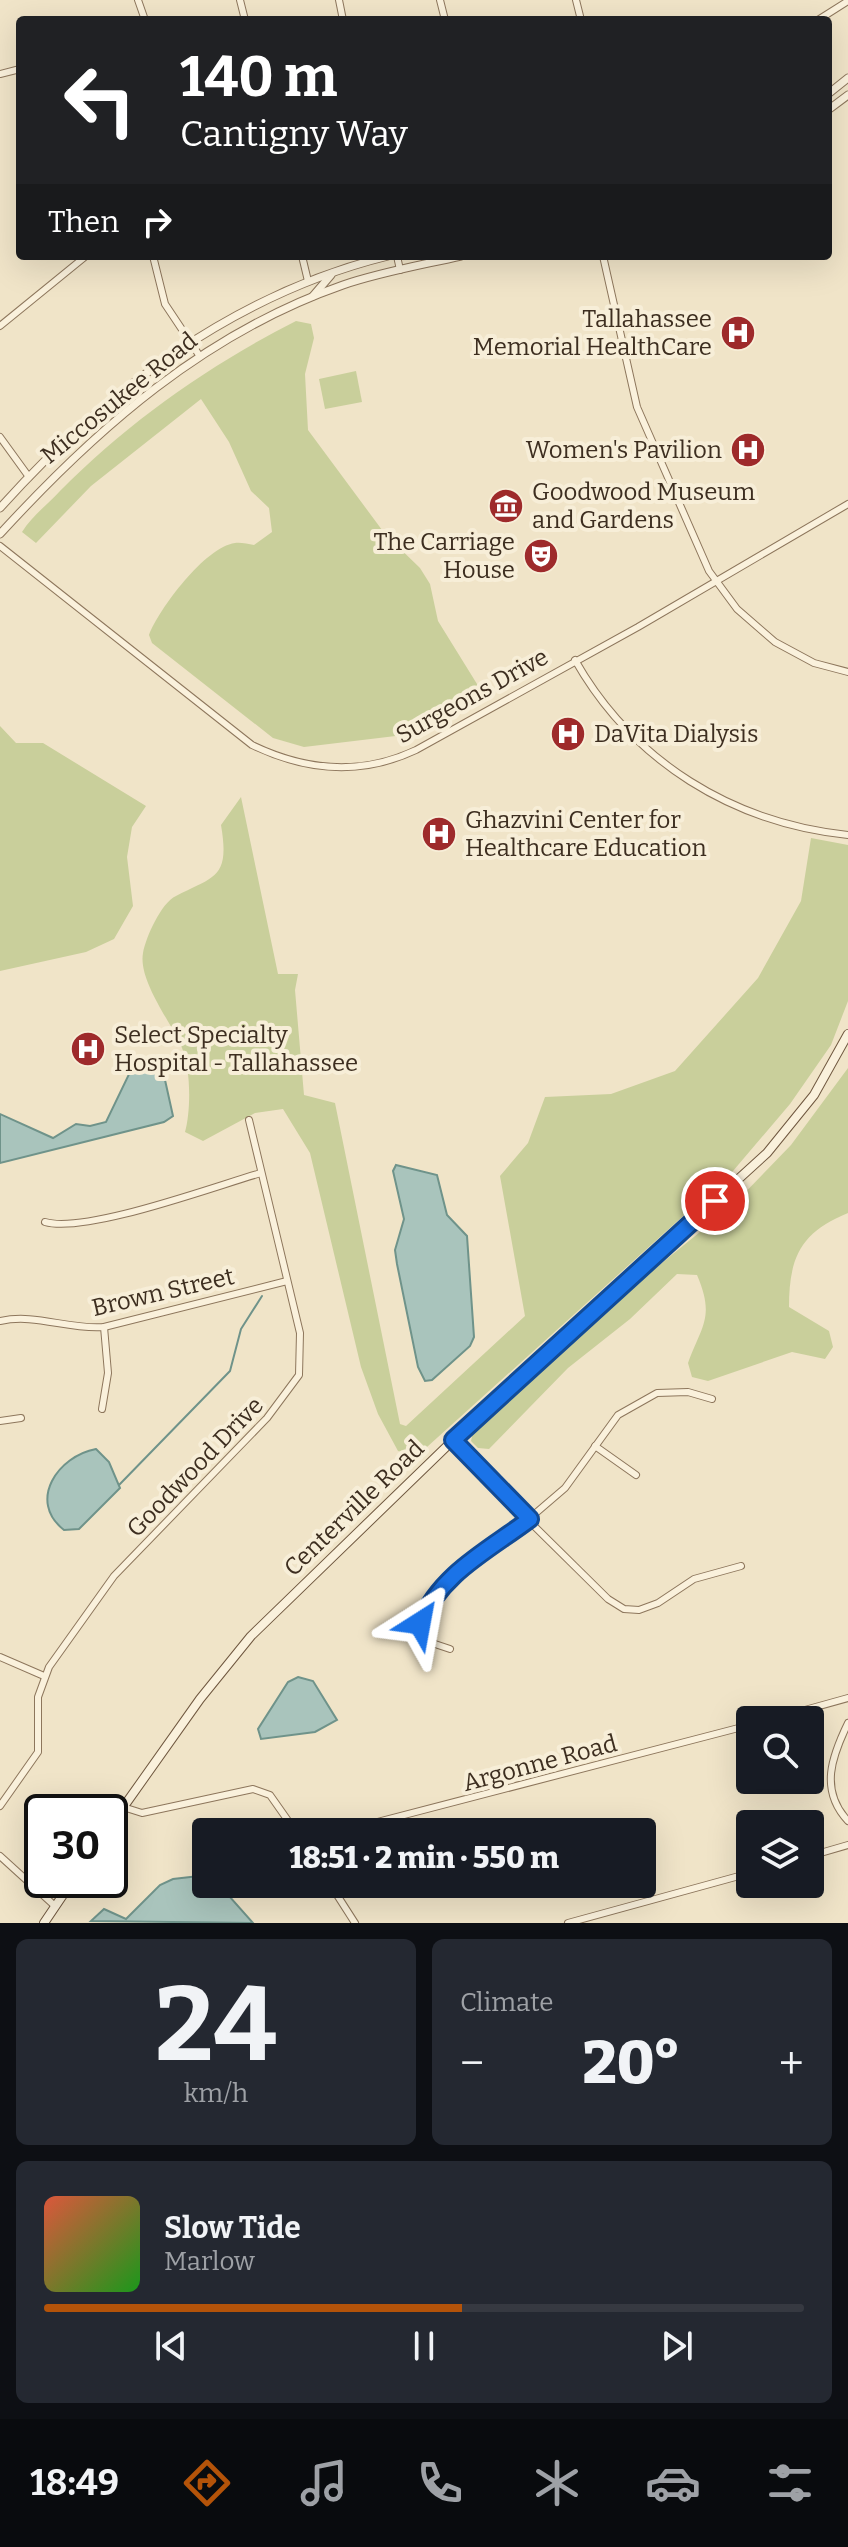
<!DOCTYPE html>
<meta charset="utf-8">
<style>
:root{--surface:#171b24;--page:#242831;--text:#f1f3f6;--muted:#9ea1a6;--line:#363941;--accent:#b45309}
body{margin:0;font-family:Bitter,serif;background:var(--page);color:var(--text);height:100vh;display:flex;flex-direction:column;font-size:30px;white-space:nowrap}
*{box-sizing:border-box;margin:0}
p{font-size:26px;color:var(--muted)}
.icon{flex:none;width:44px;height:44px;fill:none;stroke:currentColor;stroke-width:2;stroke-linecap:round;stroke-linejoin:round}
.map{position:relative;height:1923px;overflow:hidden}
.drawer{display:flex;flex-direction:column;gap:16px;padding:16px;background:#0d0f14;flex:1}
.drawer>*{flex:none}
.hud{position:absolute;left:16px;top:16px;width:816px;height:244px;border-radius:8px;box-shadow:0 8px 32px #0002;background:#202124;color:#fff;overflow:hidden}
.tools{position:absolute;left:736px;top:1706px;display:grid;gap:16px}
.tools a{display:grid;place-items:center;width:88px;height:88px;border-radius:8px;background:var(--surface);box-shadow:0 8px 32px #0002;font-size:40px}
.speed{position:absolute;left:24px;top:1794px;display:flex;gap:16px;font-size:40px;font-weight:700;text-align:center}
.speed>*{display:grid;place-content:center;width:104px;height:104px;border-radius:50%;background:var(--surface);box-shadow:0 8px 32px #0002;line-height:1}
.speed .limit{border:4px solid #111;border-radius:12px;background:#fff;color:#111}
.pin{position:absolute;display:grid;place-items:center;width:68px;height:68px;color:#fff;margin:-34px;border:4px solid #fff;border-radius:50%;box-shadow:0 2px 8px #0007}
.me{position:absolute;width:88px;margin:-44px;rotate:34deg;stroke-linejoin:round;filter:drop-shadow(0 0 6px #0008)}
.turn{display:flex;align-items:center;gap:28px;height:168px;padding:0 32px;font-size:36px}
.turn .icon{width:104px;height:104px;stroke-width:2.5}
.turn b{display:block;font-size:56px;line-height:68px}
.then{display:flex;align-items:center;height:76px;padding:0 32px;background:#0003;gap:16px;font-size:30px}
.big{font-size:60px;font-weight:800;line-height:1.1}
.drawer .widget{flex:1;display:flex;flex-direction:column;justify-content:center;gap:12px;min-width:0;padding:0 28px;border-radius:12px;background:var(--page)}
.drawer .dial{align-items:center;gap:0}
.dial b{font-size:104px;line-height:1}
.song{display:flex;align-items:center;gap:24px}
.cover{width:96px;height:96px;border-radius:12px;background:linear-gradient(135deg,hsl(10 70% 55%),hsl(120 70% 35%))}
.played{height:8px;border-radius:4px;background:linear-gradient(90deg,var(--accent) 55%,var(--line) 55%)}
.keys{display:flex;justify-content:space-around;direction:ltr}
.heat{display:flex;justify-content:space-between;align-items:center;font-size:44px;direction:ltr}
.drawer .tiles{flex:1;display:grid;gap:16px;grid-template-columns:1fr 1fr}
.widget:last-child{grid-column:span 2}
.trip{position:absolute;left:192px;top:1818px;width:464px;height:80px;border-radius:8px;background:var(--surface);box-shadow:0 8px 32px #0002;font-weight:800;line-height:80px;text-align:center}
.tabs{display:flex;height:128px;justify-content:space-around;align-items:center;background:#090b0e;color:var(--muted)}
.tabs .icon{width:56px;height:56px}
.tabs .current{color:var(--accent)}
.tabs b{font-size:36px;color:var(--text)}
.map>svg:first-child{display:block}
.green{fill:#c9cf9b}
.water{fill:#a9c4bc;stroke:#6f938a;stroke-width:2}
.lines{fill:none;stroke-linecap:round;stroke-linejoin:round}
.stream{stroke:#6f938a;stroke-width:2}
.minor-casing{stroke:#8d765c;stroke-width:8}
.tertiary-casing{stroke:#8d765c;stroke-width:9}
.secondary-casing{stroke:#6f573f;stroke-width:10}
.minor{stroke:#faf1dc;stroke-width:6}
.tertiary{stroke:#faf1dc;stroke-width:7}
.secondary{stroke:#faf1dc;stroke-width:8}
.route-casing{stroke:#114b97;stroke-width:20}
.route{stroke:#1a73e8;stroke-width:14}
.labels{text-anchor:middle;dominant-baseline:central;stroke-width:8;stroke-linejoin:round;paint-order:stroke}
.poi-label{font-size:24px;fill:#3d2e20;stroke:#f7eed8;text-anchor:start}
.street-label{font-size:24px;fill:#3d2e20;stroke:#f7eed8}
</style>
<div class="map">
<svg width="848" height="1923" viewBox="0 0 848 1923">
<rect width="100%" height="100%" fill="#f0e4c8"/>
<g class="green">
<path d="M 296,321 L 311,324 L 314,338 L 305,374 L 308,430 L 385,534 L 420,568 L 430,584 L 438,621 L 477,684 L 478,691 L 436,719 L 404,735 L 304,747 L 273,738 L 152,643 L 149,635 C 159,609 205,547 235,543 C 240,542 248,544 254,545 L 272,532 L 269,508 L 251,491 L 229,442 L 201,399 L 91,486 L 36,543 L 22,532 C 31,517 48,504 60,491 C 128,422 209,365 296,321 Z"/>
<path d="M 356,371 L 362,402 L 325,409 L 319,379 Z"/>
<path d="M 0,726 L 16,743 L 43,743 L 146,806 L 132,827 L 127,857 L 133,906 L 114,939 L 86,952 L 0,971 Z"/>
<path d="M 241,797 L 278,974 L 298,974 L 295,990 L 304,1095 L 335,1103 L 400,1424 L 406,1426 L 525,1316 L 500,1176 L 528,1143 L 545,1097 L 611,1094 L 675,1071 L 758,978 L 801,901 L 811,838 L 848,845 L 848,1001 L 831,1045 L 790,1104 L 733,1171 L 417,1456 L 398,1451 L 378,1414 L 361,1367 L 310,1153 L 283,1109 L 255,1113 L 203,1141 L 185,1132 C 191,1111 191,1069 182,1048 C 172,1023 138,981 143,953 C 146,937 161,903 176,896 C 215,876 230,878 221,825 Z"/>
<path d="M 848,1068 L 848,1213 C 801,1232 789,1257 789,1307 L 829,1331 L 833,1347 L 825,1359 L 792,1352 L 708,1381 L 692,1377 L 688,1363 C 702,1325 715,1317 697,1275 L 677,1274 L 630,1319 L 568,1368 L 489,1449 L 478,1448 L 471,1441 L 474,1428 L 620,1297 L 732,1206 L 791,1145 Z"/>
</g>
<g class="water">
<path d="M 157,1062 L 163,1071 L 173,1116 L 164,1122 L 0,1163 L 0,1114 L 53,1138 L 76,1124 L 90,1126 L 106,1122 L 131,1070 Z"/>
<path d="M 396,1165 L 437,1175 L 447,1215 L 467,1236 L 474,1337 L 470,1346 L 432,1380 L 425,1381 L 418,1367 L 397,1264 L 395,1250 L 404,1219 L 393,1171 Z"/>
<path d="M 96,1449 L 109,1462 L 120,1488 L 79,1529 L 64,1530 C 27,1501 58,1456 96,1449 Z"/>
<path d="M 298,1677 L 313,1681 L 337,1720 L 315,1732 L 261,1739 L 258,1729 L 288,1682 Z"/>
<path d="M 199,1876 L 205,1878 L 208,1888 L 230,1897 L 253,1923 L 91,1921 L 104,1909 L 126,1919 L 160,1885 L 173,1879 Z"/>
</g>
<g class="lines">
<path class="stream" d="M 119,1485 L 230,1371 L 241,1329 L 262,1296"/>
<g class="minor-casing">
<g id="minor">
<path d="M 138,0 L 145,20"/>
<path d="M 240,0 L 245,20"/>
<path d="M 339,0 L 343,20"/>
<path d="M 440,0 L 445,20"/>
<path d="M 576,0 L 581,20"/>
<path d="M 818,20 L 848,1"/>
<path d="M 0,74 L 20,69"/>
<path d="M 153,256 L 165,304 L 199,355"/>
<path d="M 302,256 L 308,281"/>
<path d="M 397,256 L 400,270"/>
<path d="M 603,256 L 637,407 L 709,571 L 737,609 L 775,642 L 814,663 L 848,672"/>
<path d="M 0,326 L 86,256"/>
<path d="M 0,437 L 29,477"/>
<path d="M 0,546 L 252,745 C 306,771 361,776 416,750 L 638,627 L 848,504"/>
<path d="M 575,660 C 633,762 733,823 848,835"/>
<path d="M 45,1222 C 86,1234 215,1186 261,1173"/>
<path d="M 0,1321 C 36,1313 68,1330 104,1327 L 287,1281"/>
<path d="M 102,1409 L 108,1373 L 104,1327"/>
<path d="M 0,1421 L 21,1418"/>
<path d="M 453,1440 L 530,1519"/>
<path d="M 595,1446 L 636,1475"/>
<path d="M 528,1520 L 608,1599 L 624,1609 L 639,1610 L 658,1603 L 694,1579 L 741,1566"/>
<path d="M 450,1649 L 429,1642 L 421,1634 L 421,1619 L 460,1568 L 482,1549 L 516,1530 L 565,1488 L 618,1415 L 657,1393 L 688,1392 L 712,1399"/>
<path d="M 0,1657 L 44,1676"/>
<path d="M 769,1720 L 848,1698"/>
<path d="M 848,1723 C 832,1756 819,1790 848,1821"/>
<path d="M 0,1806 L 38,1752 L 38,1697 L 49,1667 L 114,1576 L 267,1418 L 299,1375 L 300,1333 L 249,1120"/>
<path d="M 123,1807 L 142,1813 L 253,1789 L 270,1795 L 296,1832"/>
<path d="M 339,1832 L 750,1725"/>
<path d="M 0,1856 L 55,1906"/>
<path d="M 810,1856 L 848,1845"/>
<path d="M 330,1884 L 355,1923"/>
<path d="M 568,1923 L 750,1873"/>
</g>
</g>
<g class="tertiary-casing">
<g id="tertiary">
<path d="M 828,94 L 848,78"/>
<path d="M 828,110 L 848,95"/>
<path d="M 313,296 L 331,275"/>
<path d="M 0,508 C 104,392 234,294 388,256"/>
<path d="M 0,534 C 97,428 205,333 343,285 C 381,272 422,265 461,256"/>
</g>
</g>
<g class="secondary-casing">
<g id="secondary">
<path d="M 110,1826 L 200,1699 L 251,1636 L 476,1418 L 767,1153 L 814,1095 L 848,1034"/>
<path d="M 44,1923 L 73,1880"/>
</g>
</g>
<use href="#minor" class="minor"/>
<use href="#tertiary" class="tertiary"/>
<use href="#secondary" class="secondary"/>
</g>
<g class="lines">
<g class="route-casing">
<path id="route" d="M 420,1623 C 441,1573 489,1550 530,1519 L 453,1440 L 715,1201"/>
</g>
<use href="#route" class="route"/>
</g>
<defs>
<g id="hospital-disc" transform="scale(1.8)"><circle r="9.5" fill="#9e2a2b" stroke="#f7eed8"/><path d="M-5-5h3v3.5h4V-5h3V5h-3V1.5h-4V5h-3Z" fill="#fff"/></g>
<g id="museum-disc" transform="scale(1.8)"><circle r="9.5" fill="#9e2a2b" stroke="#f7eed8"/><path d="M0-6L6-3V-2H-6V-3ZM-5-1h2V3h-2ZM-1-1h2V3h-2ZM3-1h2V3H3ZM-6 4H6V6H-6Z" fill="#fff"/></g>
<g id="theatre-disc" transform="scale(1.8)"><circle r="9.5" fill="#9e2a2b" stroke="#f7eed8"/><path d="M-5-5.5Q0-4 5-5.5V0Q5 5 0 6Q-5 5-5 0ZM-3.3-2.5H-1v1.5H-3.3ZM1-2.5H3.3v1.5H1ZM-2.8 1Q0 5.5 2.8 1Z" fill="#fff"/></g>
</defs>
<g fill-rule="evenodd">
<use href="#hospital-disc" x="738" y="333"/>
<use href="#hospital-disc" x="748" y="450"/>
<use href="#museum-disc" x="506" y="506"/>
<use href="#theatre-disc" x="541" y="556"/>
<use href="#hospital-disc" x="568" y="734"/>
<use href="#hospital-disc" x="439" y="834"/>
<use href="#hospital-disc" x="88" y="1049"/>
</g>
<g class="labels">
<g class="poi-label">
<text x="712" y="319" text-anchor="end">Tallahassee<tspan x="712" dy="28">Memorial HealthCare</tspan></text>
<text x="722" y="450" text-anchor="end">Women's Pavilion</text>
<text x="532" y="492">Goodwood Museum<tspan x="532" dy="28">and Gardens</tspan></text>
<text x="515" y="542" text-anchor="end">The Carriage<tspan x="515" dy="28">House</tspan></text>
<text x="594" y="734">DaVita Dialysis</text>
<text x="465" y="820">Ghazvini Center for<tspan x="465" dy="28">Healthcare Education</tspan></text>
<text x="114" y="1035">Select Specialty<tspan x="114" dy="28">Hospital - Tallahassee</tspan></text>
</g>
<g class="street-label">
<text transform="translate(119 398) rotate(-39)">Miccosukee Road</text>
<text transform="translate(472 696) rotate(-29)">Surgeons Drive</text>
<text transform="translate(163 1292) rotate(-13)">Brown Street</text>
<text transform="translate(195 1467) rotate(-46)">Goodwood Drive</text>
<text transform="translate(354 1508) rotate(-44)">Centerville Road</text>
<text transform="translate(540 1763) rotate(-15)">Argonne Road</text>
</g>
</g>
</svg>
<div class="tools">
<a><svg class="icon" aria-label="search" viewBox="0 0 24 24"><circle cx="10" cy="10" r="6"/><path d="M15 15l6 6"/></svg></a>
<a><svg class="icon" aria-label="layers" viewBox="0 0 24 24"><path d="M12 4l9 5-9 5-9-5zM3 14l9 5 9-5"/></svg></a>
</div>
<div class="speed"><div class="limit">30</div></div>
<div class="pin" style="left:715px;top:1201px;background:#d93025"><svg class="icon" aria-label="arrive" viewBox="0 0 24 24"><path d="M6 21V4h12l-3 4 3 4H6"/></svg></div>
<svg class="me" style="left:420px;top:1623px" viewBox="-20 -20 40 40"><path d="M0-17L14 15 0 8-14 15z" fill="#1a73e8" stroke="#fff" stroke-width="4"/></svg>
<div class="trip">18:51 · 2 min · 550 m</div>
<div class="hud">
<div class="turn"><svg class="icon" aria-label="left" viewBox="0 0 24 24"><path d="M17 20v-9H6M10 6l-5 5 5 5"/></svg><div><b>140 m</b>Cantigny Way</div></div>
<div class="then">Then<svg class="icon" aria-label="right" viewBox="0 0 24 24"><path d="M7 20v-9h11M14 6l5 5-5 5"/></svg></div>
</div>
</div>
<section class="drawer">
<div class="tiles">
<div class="widget dial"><b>24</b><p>km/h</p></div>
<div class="widget"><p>Climate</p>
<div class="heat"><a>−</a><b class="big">20°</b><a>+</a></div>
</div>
<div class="widget">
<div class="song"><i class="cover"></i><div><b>Slow Tide</b><p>Marlow</p></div></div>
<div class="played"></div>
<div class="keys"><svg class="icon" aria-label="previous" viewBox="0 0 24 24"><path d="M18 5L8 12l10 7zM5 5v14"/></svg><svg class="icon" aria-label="pause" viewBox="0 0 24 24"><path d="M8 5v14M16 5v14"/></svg><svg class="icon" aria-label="next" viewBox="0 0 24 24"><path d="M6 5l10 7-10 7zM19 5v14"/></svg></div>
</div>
</div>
</section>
<nav class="tabs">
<b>18:49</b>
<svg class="icon current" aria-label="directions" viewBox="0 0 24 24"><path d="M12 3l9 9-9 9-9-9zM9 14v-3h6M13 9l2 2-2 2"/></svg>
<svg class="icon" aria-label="music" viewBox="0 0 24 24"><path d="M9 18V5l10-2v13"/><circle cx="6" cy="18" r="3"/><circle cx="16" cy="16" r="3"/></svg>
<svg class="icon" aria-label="phone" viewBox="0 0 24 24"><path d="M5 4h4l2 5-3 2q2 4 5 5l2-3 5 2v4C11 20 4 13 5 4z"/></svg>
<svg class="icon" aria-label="climate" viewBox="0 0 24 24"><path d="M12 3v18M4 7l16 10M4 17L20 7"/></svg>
<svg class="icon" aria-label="car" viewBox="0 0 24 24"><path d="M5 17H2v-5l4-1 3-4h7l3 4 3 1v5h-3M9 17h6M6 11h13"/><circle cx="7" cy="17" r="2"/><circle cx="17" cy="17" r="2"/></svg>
<svg class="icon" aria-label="filters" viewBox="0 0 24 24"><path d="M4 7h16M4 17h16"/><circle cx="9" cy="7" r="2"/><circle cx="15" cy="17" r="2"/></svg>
</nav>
